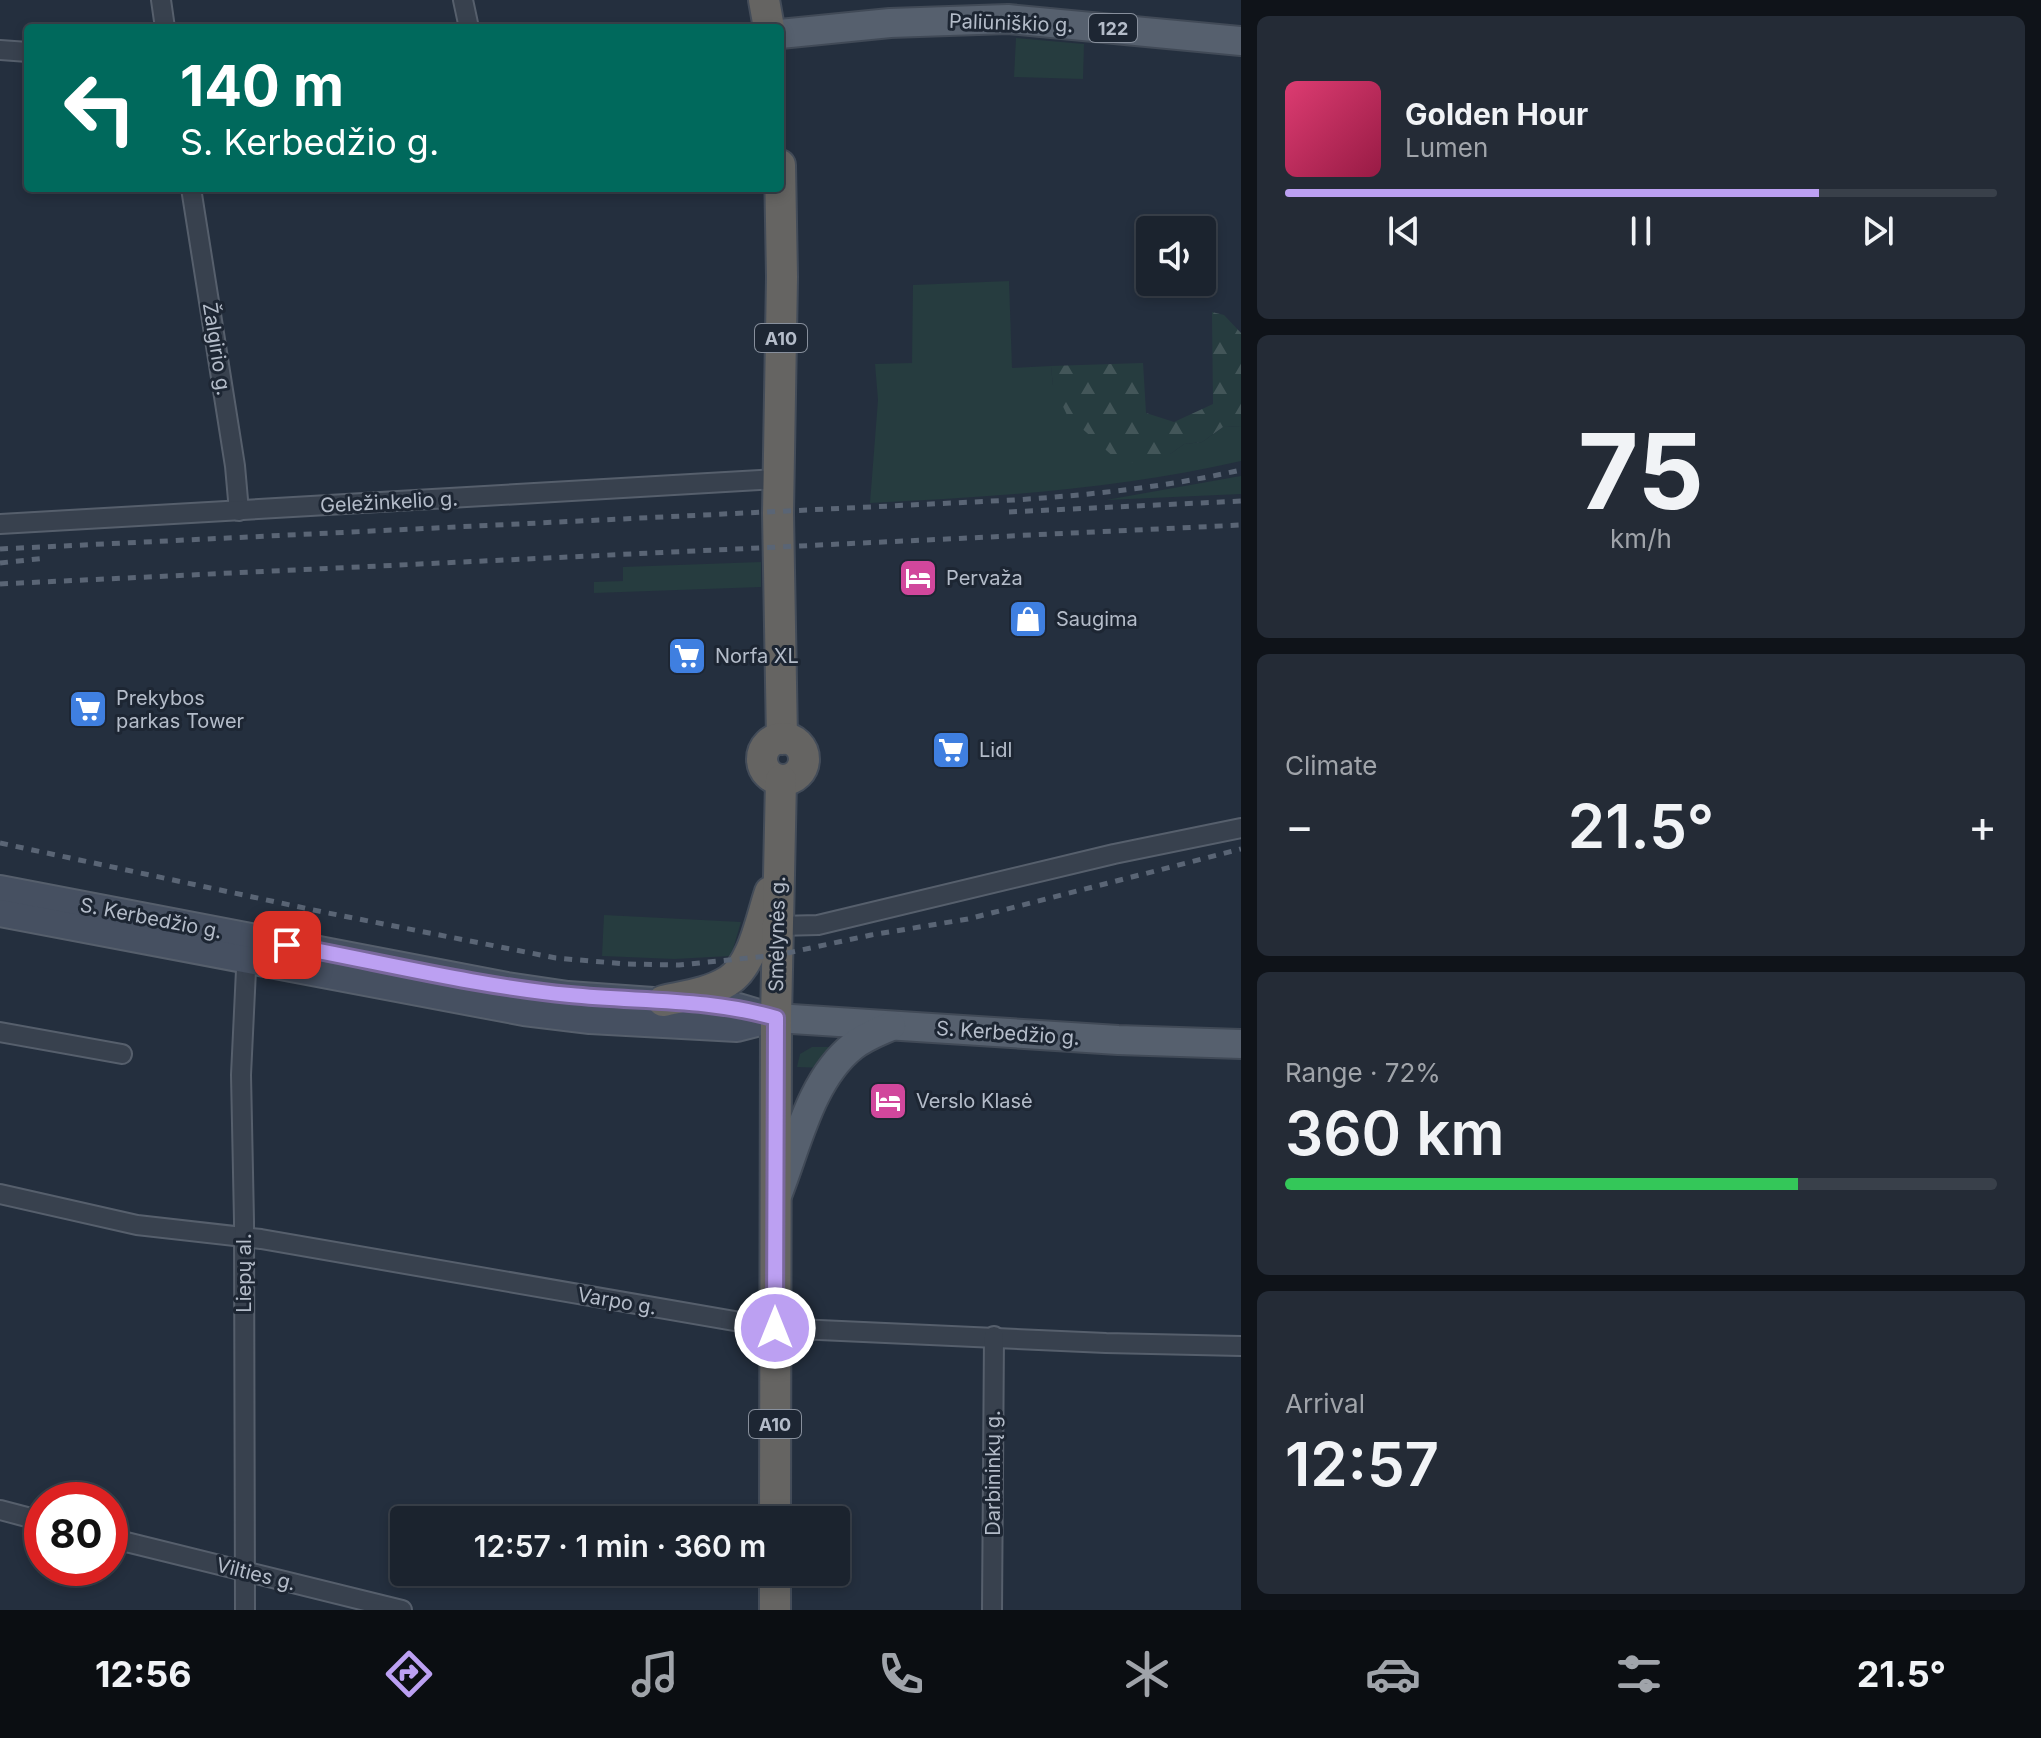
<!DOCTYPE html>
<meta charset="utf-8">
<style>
:root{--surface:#1b232e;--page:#242b36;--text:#f1f3f6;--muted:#a0a4aa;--line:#39404a;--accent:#bca0f2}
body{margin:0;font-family:Inter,sans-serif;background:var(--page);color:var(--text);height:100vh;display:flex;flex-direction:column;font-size:30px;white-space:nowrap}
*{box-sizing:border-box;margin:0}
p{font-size:26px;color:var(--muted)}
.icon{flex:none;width:44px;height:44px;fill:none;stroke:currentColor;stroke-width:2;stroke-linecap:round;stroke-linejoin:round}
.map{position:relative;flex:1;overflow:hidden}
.side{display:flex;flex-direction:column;gap:16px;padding:16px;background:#0f1319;width:800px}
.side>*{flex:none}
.hud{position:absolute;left:24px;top:24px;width:760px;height:168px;border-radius:8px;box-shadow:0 4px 12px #0003,0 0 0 2px var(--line);background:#00695c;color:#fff;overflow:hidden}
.buttons{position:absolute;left:1136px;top:216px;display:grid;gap:16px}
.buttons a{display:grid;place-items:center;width:80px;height:80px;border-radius:8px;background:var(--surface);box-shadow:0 4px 12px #0003,0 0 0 2px var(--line);font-size:40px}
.speed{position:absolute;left:24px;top:1482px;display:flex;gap:16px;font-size:40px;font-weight:700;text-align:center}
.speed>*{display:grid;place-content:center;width:104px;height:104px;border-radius:50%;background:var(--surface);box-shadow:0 4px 12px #0003,0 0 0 2px var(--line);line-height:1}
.speed .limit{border:12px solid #d22;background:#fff;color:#111}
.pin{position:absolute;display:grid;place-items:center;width:68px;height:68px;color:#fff;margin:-34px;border-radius:16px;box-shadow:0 4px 12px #0006}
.me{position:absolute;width:88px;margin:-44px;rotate:0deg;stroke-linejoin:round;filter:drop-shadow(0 0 6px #0008)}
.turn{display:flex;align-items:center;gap:28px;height:168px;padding:0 24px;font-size:36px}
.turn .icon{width:104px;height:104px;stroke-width:2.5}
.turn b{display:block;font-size:56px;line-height:68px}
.big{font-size:60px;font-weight:600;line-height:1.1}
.side .card{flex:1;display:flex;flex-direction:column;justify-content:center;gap:12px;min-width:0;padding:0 28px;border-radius:12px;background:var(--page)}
.side .dial{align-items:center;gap:0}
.dial b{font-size:104px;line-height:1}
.song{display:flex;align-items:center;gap:24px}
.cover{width:96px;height:96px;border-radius:12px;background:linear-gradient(135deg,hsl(340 70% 55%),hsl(340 70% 35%))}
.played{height:8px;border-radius:4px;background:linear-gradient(90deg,var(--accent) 75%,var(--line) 75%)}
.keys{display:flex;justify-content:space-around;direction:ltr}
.heat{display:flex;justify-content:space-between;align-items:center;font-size:44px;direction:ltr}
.charge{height:12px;border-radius:6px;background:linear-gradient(90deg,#34c759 72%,var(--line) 0)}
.trip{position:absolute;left:390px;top:1506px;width:460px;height:80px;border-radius:8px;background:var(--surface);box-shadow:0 4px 12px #0003,0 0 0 2px var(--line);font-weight:600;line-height:80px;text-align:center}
.tabs{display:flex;height:128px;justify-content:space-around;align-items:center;background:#0b0e12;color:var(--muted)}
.tabs .icon{width:56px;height:56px}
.tabs .current{color:var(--accent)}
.tabs b{font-size:36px;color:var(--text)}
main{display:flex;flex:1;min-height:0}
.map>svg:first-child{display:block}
.grass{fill:#263c3f}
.forest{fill:url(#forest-firs)}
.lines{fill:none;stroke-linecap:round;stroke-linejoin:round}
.minor-casing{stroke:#565f6c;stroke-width:22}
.secondary-casing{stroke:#565f6c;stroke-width:30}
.primary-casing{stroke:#414a57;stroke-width:32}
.trunk-casing{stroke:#434c59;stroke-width:34}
.minor{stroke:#38414e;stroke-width:18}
.secondary{stroke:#465061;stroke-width:26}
.primary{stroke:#56606e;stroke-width:28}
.trunk{stroke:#656462;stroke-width:30}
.rail{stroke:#5a6575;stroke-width:5;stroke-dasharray:8 8;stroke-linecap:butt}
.route-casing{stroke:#7a689d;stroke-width:20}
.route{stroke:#bca0f2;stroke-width:14}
.labels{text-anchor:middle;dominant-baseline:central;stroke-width:6;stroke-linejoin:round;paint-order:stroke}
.shield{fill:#1d2633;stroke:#878f9c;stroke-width:2}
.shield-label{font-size:18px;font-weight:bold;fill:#b4bcc9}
.street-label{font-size:20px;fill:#b4bcc9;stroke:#1d2633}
.poi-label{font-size:20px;fill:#b4bcc9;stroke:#1d2633;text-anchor:start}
</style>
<main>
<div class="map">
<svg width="1241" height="1610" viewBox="0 0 1241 1610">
<defs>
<pattern id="forest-firs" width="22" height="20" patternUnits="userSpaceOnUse" patternTransform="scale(2)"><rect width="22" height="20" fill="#263c3f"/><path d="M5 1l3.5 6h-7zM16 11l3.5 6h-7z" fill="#435659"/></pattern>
</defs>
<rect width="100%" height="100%" fill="#242f3e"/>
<g class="grass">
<path d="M 1016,38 L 1084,44 L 1083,79 L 1014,77 Z"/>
<path d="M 1009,281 L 1012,368 L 1051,366 L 1053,385 L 1170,454 L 1184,444 L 1202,442 L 1223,427 L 1241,426 L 1241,461 C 1119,489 995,497 870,503 L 878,400 L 875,364 L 912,363 L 913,285 Z"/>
<path d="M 1241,476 L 1241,494 L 1106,500 L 1235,477 Z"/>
<path d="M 761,562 L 761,587 L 594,593 L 594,582 L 623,581 L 623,567 Z"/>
<path d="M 604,915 L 741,922 L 731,956 L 674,959 L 602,956 Z"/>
<path d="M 812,1047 L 841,1047 L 824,1068 L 797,1067 L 800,1054 Z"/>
</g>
<path class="forest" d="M 1212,312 L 1224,315 L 1241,333 L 1241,426 L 1223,427 L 1202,442 L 1184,444 L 1170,454 L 1141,464 L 1116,459 L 1067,415 L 1053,385 L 1051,366 L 1143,363 L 1146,413 L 1174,422 L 1213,404 Z"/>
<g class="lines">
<g class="minor-casing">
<g id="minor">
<path d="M 161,0 L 165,28"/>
<path d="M 463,0 L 469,28"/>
<path d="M 0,50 L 28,52"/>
<path d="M 191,188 L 235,466 L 239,511"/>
<path d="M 0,524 L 778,479"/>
<path d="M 778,926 L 818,925 L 1114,854 L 1241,828"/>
<path d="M 0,1032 L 122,1054"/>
<path d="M 0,1194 L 137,1225 L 261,1239 L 775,1328 L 1106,1343 L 1241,1346"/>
<path d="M 0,1510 L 42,1521"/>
<path d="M 110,1538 L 402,1610"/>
<path d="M 245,1610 L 244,1221 L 241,1075 L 247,949"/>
<path d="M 992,1610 L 994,1336"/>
</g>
</g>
<g class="secondary-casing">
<g id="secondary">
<path d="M 0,889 L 507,986 L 568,995 L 738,1007 L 776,1018"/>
<path d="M 0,913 L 524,1012 L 590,1020 L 737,1028 L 776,1018"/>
</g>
</g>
<g class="primary-casing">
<g id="primary">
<path d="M 780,34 L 890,23 L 1008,19 L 1241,41"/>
<path d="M 776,1018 L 1118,1040 L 1241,1044"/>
<path d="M 778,1193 C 797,1145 811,1079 853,1046 C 864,1037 878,1032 891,1026"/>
</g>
</g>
<g class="trunk-casing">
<g id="trunk">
<path d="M 764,0 L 769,28"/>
<path d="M 780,165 L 782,277 L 778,513 L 782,739"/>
<circle cx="783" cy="759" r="21"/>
<path d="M 663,1001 C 685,996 709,993 728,981 C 753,966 761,918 770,892"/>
<path d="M 775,1520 L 776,1018 L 781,780"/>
<path d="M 775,1610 L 775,1572"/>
</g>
</g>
<use href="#minor" class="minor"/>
<use href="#secondary" class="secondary"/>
<use href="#primary" class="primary"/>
<use href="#trunk" class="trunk"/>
<g class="rail">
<path d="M 1009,512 L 1241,501"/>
<path d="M 0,549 L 1014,500 C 1091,495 1166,487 1241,470"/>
<path d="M 0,563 L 46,558"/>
<path d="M 0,584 L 1241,525"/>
<path d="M 0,843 L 323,912 L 556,958 L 626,964 L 679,965 L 778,955 L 871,935 L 968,919 L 1241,849"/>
</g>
</g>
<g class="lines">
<g class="route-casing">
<path id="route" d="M 287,945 C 380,962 475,986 570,995 C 639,1002 708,998 776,1018 L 775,1328"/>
</g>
<use href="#route" class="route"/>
</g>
<defs>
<g id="hotel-square" transform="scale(2)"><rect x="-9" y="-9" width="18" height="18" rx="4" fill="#d1479c" stroke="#1d2633"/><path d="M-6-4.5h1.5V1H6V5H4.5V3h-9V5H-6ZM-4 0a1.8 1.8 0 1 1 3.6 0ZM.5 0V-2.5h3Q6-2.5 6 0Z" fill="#fff"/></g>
<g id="shop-square" transform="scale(2)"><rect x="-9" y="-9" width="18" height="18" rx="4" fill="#3f7fe0" stroke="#1d2633"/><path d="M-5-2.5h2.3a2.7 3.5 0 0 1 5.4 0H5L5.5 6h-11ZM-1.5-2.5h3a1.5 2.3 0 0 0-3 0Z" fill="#fff"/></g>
<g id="supermarket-square" transform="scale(2)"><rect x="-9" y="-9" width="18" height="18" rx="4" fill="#3f7fe0" stroke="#1d2633"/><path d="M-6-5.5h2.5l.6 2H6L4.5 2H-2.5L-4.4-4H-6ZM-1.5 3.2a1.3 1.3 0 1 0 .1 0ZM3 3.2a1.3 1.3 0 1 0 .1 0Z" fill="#fff"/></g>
</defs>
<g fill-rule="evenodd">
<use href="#hotel-square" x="918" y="578"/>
<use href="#shop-square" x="1028" y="619"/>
<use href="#supermarket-square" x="687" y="656"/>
<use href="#supermarket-square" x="88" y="709"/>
<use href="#supermarket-square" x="951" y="750"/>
<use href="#hotel-square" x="888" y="1101"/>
</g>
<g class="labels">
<g class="shield">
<rect x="1089" y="14" width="48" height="28" rx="6"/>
<rect x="755" y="324" width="52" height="28" rx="6"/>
<rect x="749" y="1410" width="52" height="28" rx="6"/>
</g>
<g class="shield-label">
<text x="1113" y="28">122</text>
<text x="781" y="338">A10</text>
<text x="775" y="1424">A10</text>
</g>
<g class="street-label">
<text transform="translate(1011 23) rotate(2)">Paliūniškio g.</text>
<text transform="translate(217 349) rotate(81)">Žalgirio g.</text>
<text transform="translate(389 502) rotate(-3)">Geležinkelio g.</text>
<text transform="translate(151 918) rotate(11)">S. Kerbedžio g.</text>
<text transform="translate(777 934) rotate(-89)">Smėlynės g.</text>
<text transform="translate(1008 1033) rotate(4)">S. Kerbedžio g.</text>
<text transform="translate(244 1273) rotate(-90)">Liepų al.</text>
<text transform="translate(617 1301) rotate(10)">Varpo g.</text>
<text transform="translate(993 1473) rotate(-90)">Darbininkų g.</text>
<text transform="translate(256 1574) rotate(14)">Vilties g.</text>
</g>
<g class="poi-label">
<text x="946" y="578">Pervaža</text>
<text x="1056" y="619">Saugima</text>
<text x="715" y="656">Norfa XL</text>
<text x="116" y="698">Prekybos<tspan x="116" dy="23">parkas Tower</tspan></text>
<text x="979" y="750">Lidl</text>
<text x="916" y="1101">Verslo Klasė</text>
</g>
</g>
</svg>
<div class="buttons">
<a><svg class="icon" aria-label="sound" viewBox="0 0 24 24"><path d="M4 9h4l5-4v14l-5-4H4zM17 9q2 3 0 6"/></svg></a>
</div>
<div class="speed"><div class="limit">80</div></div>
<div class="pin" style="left:287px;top:945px;background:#d93025"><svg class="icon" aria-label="arrive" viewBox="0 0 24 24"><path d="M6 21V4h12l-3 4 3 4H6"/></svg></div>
<svg class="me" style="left:775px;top:1328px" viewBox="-20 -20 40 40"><circle r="17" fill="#bca0f2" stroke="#fff" stroke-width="3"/><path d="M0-11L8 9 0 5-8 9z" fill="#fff"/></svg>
<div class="trip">12:57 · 1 min · 360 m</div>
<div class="hud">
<div class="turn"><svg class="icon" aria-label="left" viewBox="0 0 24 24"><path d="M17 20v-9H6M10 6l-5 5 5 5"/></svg><div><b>140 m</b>S. Kerbedžio g.</div></div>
</div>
</div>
<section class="side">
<div class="card">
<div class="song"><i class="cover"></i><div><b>Golden Hour</b><p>Lumen</p></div></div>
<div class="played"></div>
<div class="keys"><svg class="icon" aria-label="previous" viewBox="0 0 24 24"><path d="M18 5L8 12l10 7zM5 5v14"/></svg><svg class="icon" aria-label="pause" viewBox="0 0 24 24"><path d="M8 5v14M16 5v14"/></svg><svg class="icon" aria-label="next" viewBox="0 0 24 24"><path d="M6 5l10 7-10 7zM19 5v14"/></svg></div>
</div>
<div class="card dial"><b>75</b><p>km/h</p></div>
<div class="card"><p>Climate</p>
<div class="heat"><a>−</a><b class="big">21.5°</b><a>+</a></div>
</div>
<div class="card"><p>Range · 72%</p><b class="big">360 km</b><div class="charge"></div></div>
<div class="card"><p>Arrival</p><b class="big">12:57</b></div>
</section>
</main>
<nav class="tabs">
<b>12:56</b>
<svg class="icon current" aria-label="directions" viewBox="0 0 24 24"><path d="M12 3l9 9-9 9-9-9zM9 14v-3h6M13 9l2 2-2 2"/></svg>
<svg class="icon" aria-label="music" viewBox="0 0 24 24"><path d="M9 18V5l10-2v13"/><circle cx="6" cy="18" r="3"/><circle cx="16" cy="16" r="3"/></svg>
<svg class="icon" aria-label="phone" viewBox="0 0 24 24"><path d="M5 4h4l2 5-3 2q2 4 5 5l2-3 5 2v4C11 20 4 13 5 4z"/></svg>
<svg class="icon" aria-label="climate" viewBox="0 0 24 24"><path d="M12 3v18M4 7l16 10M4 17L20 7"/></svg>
<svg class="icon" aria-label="car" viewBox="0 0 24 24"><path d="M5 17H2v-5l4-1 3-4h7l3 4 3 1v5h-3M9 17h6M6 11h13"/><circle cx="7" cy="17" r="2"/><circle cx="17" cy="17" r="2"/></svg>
<svg class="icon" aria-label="filters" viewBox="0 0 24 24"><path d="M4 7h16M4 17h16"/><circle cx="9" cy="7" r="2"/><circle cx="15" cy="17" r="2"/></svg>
<b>21.5°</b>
</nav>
